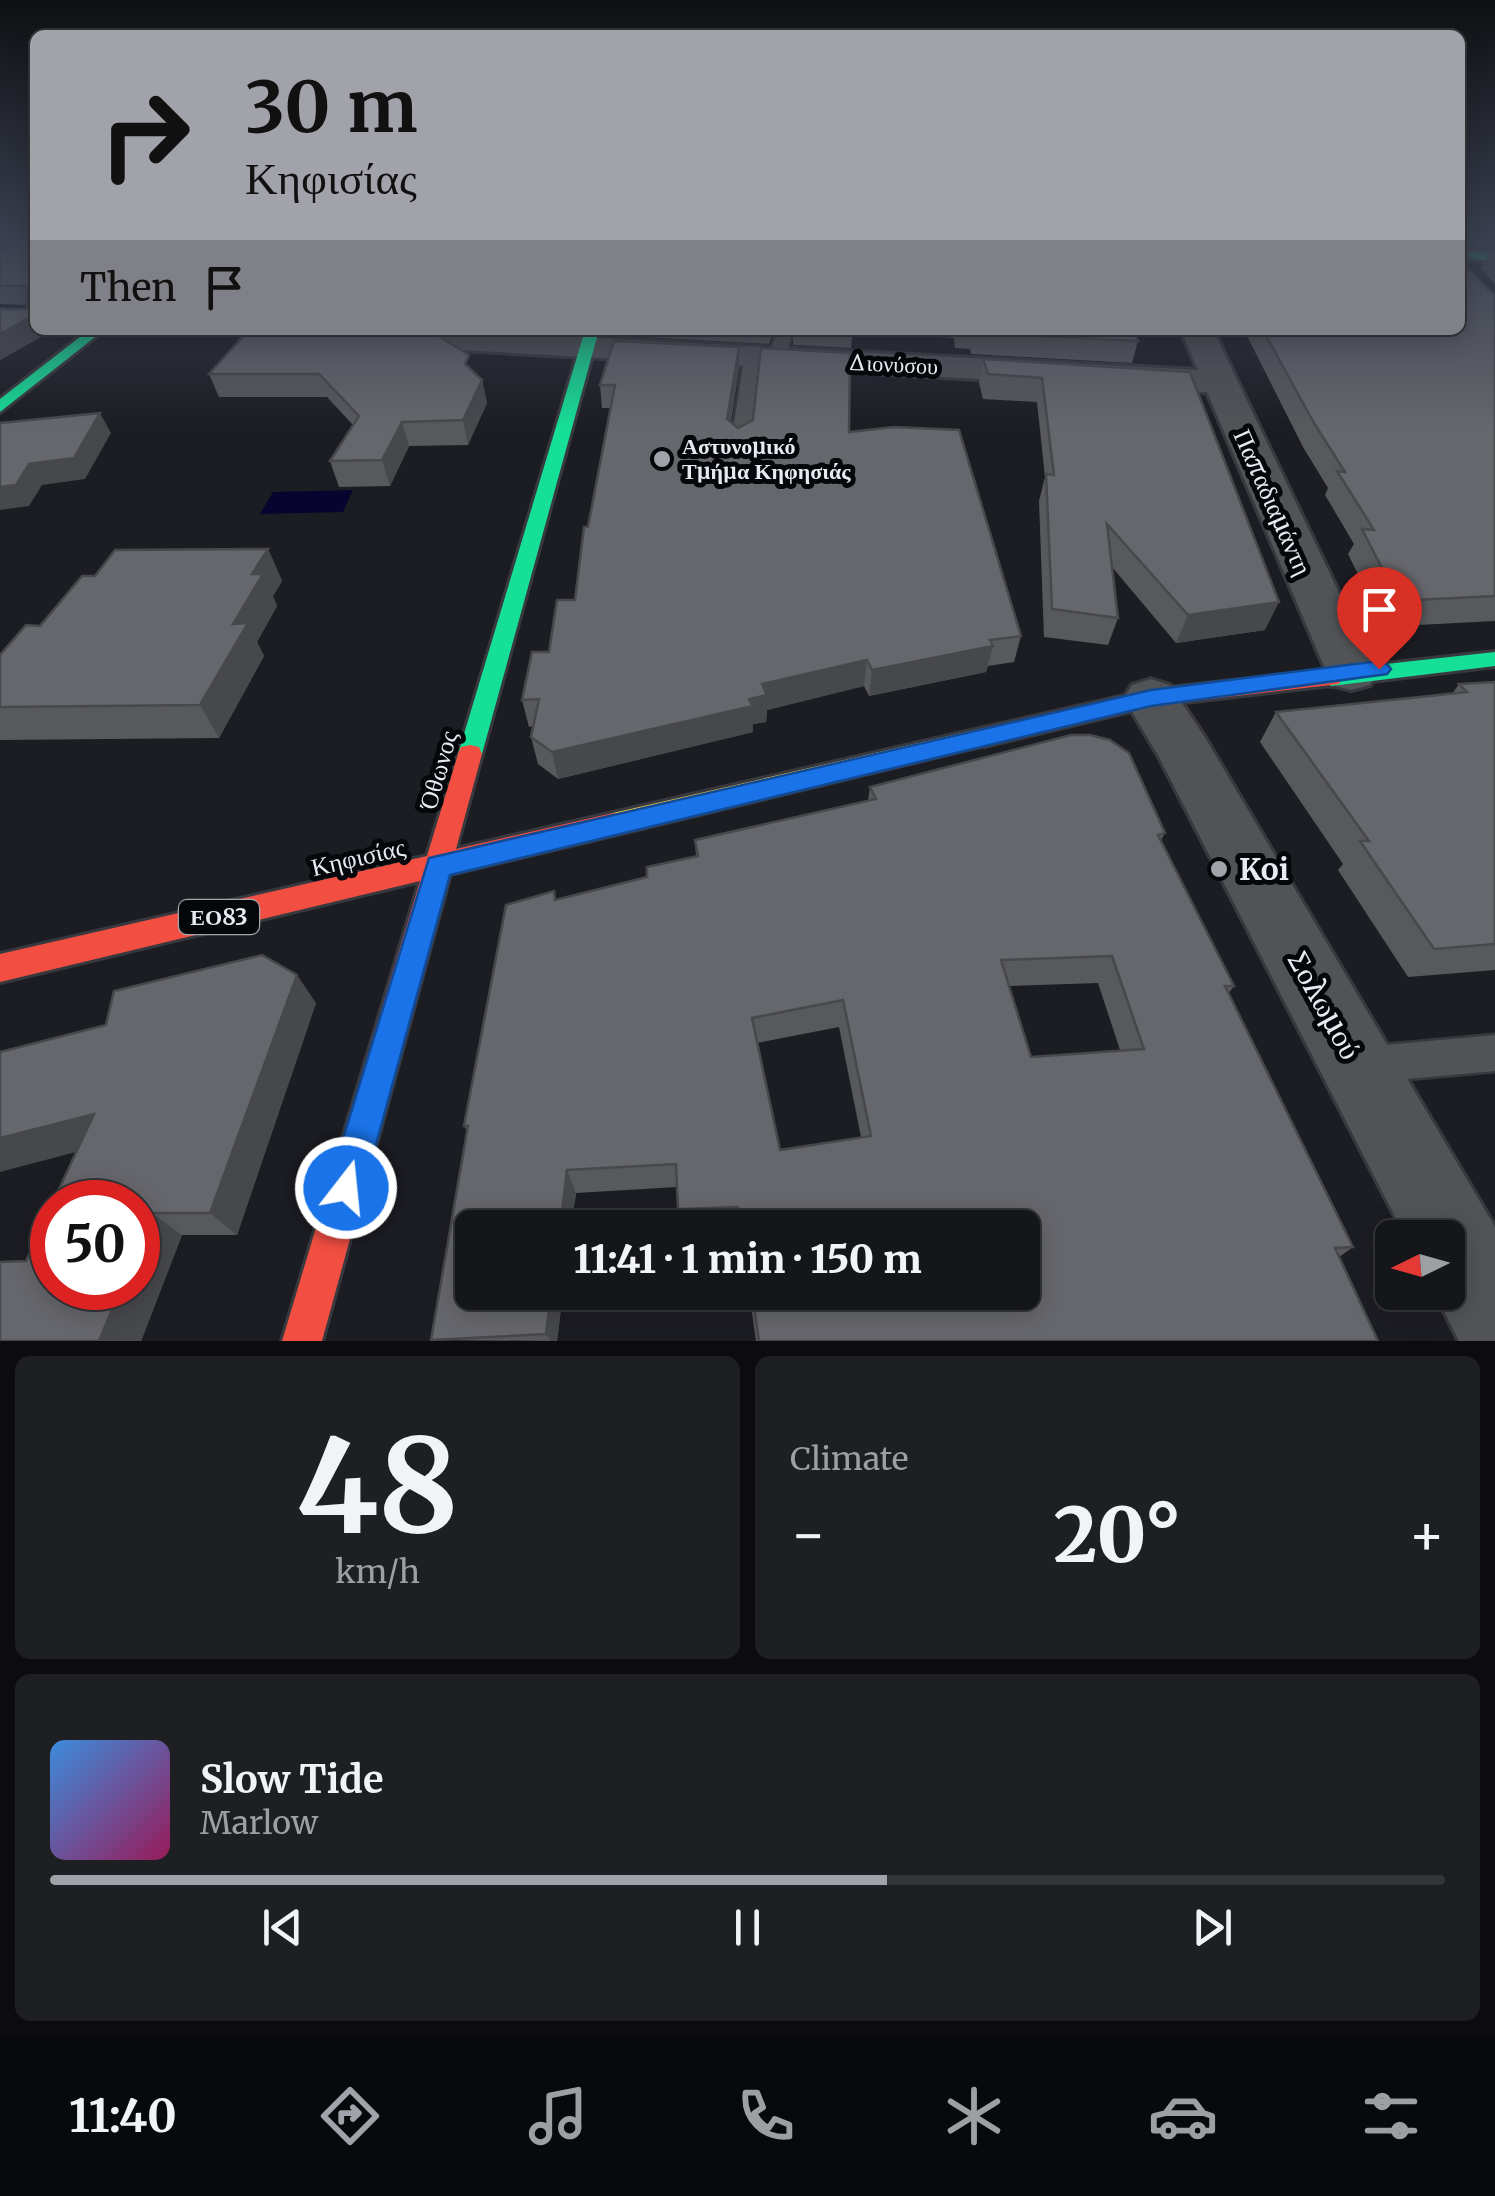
<!DOCTYPE html>
<meta charset="utf-8">
<style>
:root{--surface:#15161a;--page:#1e1f23;--text:#f1f3f6;--muted:#9d9fa2;--line:#343539;--accent:#a1a2aa}
body{margin:0;font-family:Merriweather,serif;background:var(--page);color:var(--text);height:100vh;display:flex;flex-direction:column;font-size:38px;white-space:nowrap}
*{box-sizing:border-box;margin:0}
p{font-size:32px;color:var(--muted)}
.icon{flex:none;width:55px;height:55px;fill:none;stroke:currentColor;stroke-width:2;stroke-linecap:round;stroke-linejoin:round}
.map{position:relative;height:1341px;overflow:hidden}
.sheet{display:flex;flex-direction:column;gap:15px;padding:15px;background:#0c0c0e;flex:1}
.sheet>*{flex:none}
.top-card{position:absolute;left:30px;top:30px;width:1435px;height:305px;border-radius:15px;box-shadow:0 5px 25px #0003,0 0 0 2px var(--line);background:#a1a2aa;color:#111;overflow:hidden}
.needle{width:65px;rotate:265deg}
.tools{position:absolute;left:1375px;top:1220px;display:grid;gap:20px}
.tools a{display:grid;place-items:center;width:90px;height:90px;border-radius:15px;background:var(--surface);box-shadow:0 5px 25px #0003,0 0 0 2px var(--line);font-size:50px}
.speed{position:absolute;left:30px;top:1180px;display:flex;gap:20px;font-size:50px;font-weight:700;text-align:center}
.speed>*{display:grid;place-content:center;width:130px;height:130px;border-radius:50%;background:var(--surface);box-shadow:0 5px 25px #0003,0 0 0 2px var(--line);line-height:1}
.speed .limit{border:15px solid #d22;background:#fff;color:#111}
.pin{position:absolute;display:grid;place-items:center;width:85px;height:85px;color:#fff;margin:-102px -42px;border-radius:50% 50% 50% 0;rotate:-45deg;box-shadow:0 0 10px #0007}
.pin .icon{rotate:45deg}
.me{position:absolute;width:110px;margin:-55px;rotate:16deg;stroke-linejoin:round;filter:drop-shadow(0 0 8px #0008)}
.turn{display:flex;align-items:center;gap:35px;height:210px;padding:0 50px;font-size:45px}
.turn .icon{width:130px;height:130px;stroke-width:2.5}
.turn b{display:block;font-size:70px;line-height:85px}
.then{display:flex;align-items:center;height:95px;padding:0 50px;background:#0003;gap:20px;font-size:38px}
.big{font-size:75px;font-weight:800;line-height:1.1}
.sheet .card{flex:1;display:flex;flex-direction:column;justify-content:center;gap:15px;min-width:0;padding:0 35px;border-radius:15px;background:var(--page)}
.sheet .dial{align-items:center;gap:0}
.dial b{font-size:130px;line-height:1}
.song{display:flex;align-items:center;gap:30px}
.cover{width:120px;height:120px;border-radius:15px;background:linear-gradient(135deg,hsl(210 70% 55%),hsl(330 70% 35%))}
.played{height:10px;border-radius:5px;background:linear-gradient(90deg,var(--accent) 60%,var(--line) 60%)}
.keys{display:flex;justify-content:space-around;direction:ltr}
.heat{display:flex;justify-content:space-between;align-items:center;font-size:55px;direction:ltr}
.sheet .tiles{flex:1;display:grid;gap:15px;grid-template-columns:1fr 1fr}
.card:last-child{grid-column:span 2}
.trip{position:absolute;left:455px;top:1210px;width:585px;height:100px;border-radius:15px;background:var(--surface);box-shadow:0 5px 25px #0003,0 0 0 2px var(--line);font-weight:800;line-height:100px;text-align:center}
.menu{display:flex;height:160px;justify-content:space-around;align-items:center;background:#08090a;color:var(--muted)}
.menu .icon{width:70px;height:70px}
.menu .selected{color:var(--accent)}
.menu b{font-size:45px;color:var(--text)}
.map>svg:first-child{display:block}
.water{fill:#07052f}
.lines{fill:none;stroke-linecap:round;stroke-linejoin:round}
.lane-casing{stroke:#38393e;stroke-width:5}
.street-casing{stroke:#38393e;stroke-width:6}
.fast-casing{stroke:#38393e;stroke-width:6}
.slow-casing{stroke:#38393e;stroke-width:6}
.jam-casing{stroke:#38393e;stroke-width:6}
.lane{fill:#515357;fill-rule:evenodd}
.street{fill:#515357;fill-rule:evenodd}
.fast{fill:#16e098;fill-rule:evenodd}
.slow{fill:#ffcf43;fill-rule:evenodd}
.jam{fill:#f24e42;fill-rule:evenodd}
.wall{fill:#58595d;fill-rule:evenodd}
.shaded-wall{fill:#47484c}
.building{fill:#66676c;stroke:#47484c;stroke-width:2.5;fill-rule:evenodd}
.route{fill:#1a73e8;stroke:#114b97;stroke-width:2.5}
.poi-dot{fill:#a1a2aa;stroke:#06070b;stroke-width:4}
.labels{text-anchor:middle;dominant-baseline:central;stroke-width:10;stroke-linejoin:round;paint-order:stroke}
.far-street-label{font-size:22px;fill:#e8eaf2;stroke:#06070b}
.far-poi-label{font-size:22px;font-weight:bold;fill:#e8eaf2;stroke:#06070b;text-anchor:start}
.shield{fill:#06070b;stroke:#a4a6ad;stroke-width:2.5}
.shield-label{font-size:22px;font-weight:bold;fill:#e8eaf2}
.street-label{font-size:25px;fill:#e8eaf2;stroke:#06070b}
.near-poi-label{font-size:30px;font-weight:bold;fill:#e8eaf2;stroke:#06070b;text-anchor:start}
.near-street-label{font-size:30px;fill:#e8eaf2;stroke:#06070b}
</style>
<div class="map">
<svg width="1495" height="1341" viewBox="0 0 1495 1341">
<rect width="100%" height="100%" fill="#1c1d23"/>
<path class="water" d="M 353,490 L 343,512 L 260,514 L 273,492 Z"/>
<g class="lines">
<g class="lane-casing">
<g id="lane">
<path d="M 777,330 L 793,330 L 785,358 L 777,363 L 769,358 Z"/>
<path d="M 745,354 L 759,357 L 749,443 L 740,449 L 731,443 Z"/>
<path d="M 1495,1035 L 1495,1071 L 1363,1083 L 1350,1078 L 1345,1065 L 1350,1052 L 1363,1047 Z"/>
</g>
</g>
<g class="street-casing">
<g id="street">
<path d="M 249,330 L 443,330 L 1198,370 L 1181,330 L 1213,330 L 1377,672 L 1370,685 L 1351,690 L 1332,685 L 1207,392 L 265,339 L 254,337 Z"/>
<path d="M 1151,679 L 1170,685 L 1204,736 L 1495,1227 L 1495,1341 L 1459,1341 L 1434,1292 L 1448,1292 L 1448,1238 L 1406,1238 L 1159,757 L 1124,698 L 1132,685 Z"/>
</g>
</g>
<g class="fast-casing">
<g id="fast">
<path d="M 1460,250 L 1495,254 L 1495,262 L 1460,256 Z"/>
<path d="M 89,330 L 104,330 L 0,412 L 0,399 Z"/>
<path d="M 585,330 L 599,330 L 482,754 L 479,761 L 461,761 L 458,754 Z"/>
<path d="M 1495,652 L 1495,666 L 1331,686 L 1320,678 L 1331,670 Z"/>
</g>
</g>
<g class="slow-casing">
<path id="slow" d="M 984,728 L 993,731 L 996,737 L 993,743 L 613,835 L 604,832 L 600,824 L 604,816 L 613,813 Z"/>
</g>
<g class="jam-casing">
<g id="jam">
<path d="M 1331,670 L 1339,672 L 1342,678 L 1339,684 L 1151,706 L 984,746 L 975,743 L 972,737 L 975,731 L 984,728 L 1151,690 Z"/>
<path d="M 470,745 L 479,747 L 482,754 L 456,849 L 613,813 L 622,816 L 626,824 L 622,832 L 613,835 L 450,874 L 322,1341 L 282,1341 L 420,881 L 0,982 L 0,954 L 427,856 L 458,754 L 461,747 Z"/>
</g>
</g>
<use href="#lane" class="lane"/>
<use href="#street" class="street"/>
<use href="#fast" class="fast"/>
<use href="#slow" class="slow"/>
<use href="#jam" class="jam"/>
</g>
<g class="wall">
<path d="M 20,241 L 35,330 L 53,330 L 0,360 L 27,309 L 27,305 L 0,304 L 0,251 Z"/>
<path d="M 1460,241 L 1495,241 L 1495,246 L 1467,243 L 1467,268 L 1492,293 L 1495,294 L 1495,621 L 1398,626 L 1379,617 L 1348,554 L 1354,544 L 1325,495 L 1328,488 L 1303,447 L 1244,330 L 1460,330 Z"/>
<path d="M 1491,249 L 1495,250 L 1495,284 L 1481,268 Z"/>
<path d="M 624,330 L 774,330 L 769,344 L 625,336 Z"/>
<path d="M 793,330 L 1133,330 L 1138,341 L 1132,363 L 971,354 L 970,349 L 955,348 L 954,338 L 853,330 L 851,348 L 793,345 Z"/>
<path d="M 983,359 L 1190,372 L 1265,630 L 1176,643 L 1112,567 L 1118,618 L 1108,645 L 1044,637 L 1039,501 L 1045,477 L 1037,402 L 983,399 L 979,383 Z"/>
<path d="M 739,369 L 731,422 L 738,428 L 849,432 L 1021,636 L 1014,662 L 988,666 L 986,672 L 869,696 L 864,686 L 767,710 L 766,722 L 753,724 L 753,732 L 558,779 L 538,764 L 531,737 L 533,726 L 529,727 L 522,700 L 549,652 L 575,600 L 611,408 L 602,408 L 600,385 Z"/>
<path d="M 472,370 L 482,380 L 487,403 L 468,445 L 409,446 L 390,486 L 339,487 L 330,461 L 353,425 L 327,397 L 219,397 L 209,374 Z"/>
<path d="M 268,549 L 282,581 L 273,596 L 277,606 L 257,642 L 264,656 L 219,738 L 0,740 L 0,655 L 40,626 L 95,576 Z"/>
<path d="M 1495,682 L 1495,970 L 1408,977 L 1338,870 L 1343,864 L 1260,742 L 1276,712 L 1452,694 L 1459,684 Z"/>
<path d="M 870,787 L 1165,833 L 1161,840 L 1234,986 L 1228,994 L 1353,1247 L 1339,1257 L 1378,1341 L 756,1341 L 749,1292 L 1022,1292 L 1022,1228 L 680,1228 L 678,1209 L 677,1187 L 576,1193 L 571,1228 L 472,1228 L 472,1292 L 563,1292 L 557,1341 L 431,1340 L 467,1131 L 464,1126 L 556,900 L 647,877 L 696,857 L 695,840 L 868,801 ZM 1098,983 L 1120,1050 L 1031,1057 L 1009,986 ZM 839,1027 L 861,1137 L 780,1150 L 757,1043 Z"/>
<path d="M 316,1003 L 237,1235 L 182,1235 L 141,1341 L 0,1341 L 26,1261 L 77,1152 Z"/>
</g>
<g class="shaded-wall">
<path d="M 35,315 L 35,330 L 53,330 L 0,360 L 0,334 Z"/>
<path d="M 739,347 L 739,369 L 727,442 L 727,419 Z"/>
<path d="M 482,380 L 487,403 L 468,445 L 463,420 Z"/>
<path d="M 100,413 L 111,433 L 85,479 L 42,485 L 29,506 L 0,510 L 0,487 Z"/>
<path d="M 402,422 L 409,446 L 390,486 L 382,460 Z"/>
<path d="M 268,549 L 282,581 L 273,596 L 277,606 L 257,642 L 264,656 L 219,738 L 200,705 L 252,574 Z"/>
<path d="M 1279,602 L 1265,630 L 1176,643 L 1188,615 Z"/>
<path d="M 993,646 L 986,672 L 869,696 L 872,670 Z"/>
<path d="M 867,660 L 864,686 L 767,710 L 766,722 L 753,724 L 753,732 L 558,779 L 552,752 L 749,699 L 762,684 Z"/>
<path d="M 297,975 L 316,1003 L 237,1235 L 210,1213 Z"/>
<path d="M 94,1114 L 125,1139 L 0,1172 L 0,1138 Z"/>
<path d="M 567,1170 L 576,1193 L 571,1228 L 560,1228 Z"/>
<path d="M 152,1213 L 182,1235 L 141,1341 L 99,1341 L 121,1288 L 138,1288 L 138,1247 Z"/>
<path d="M 551,1292 L 563,1292 L 557,1341 L 550,1341 L 546,1334 Z"/>
</g>
<g class="building">
<path d="M 20,241 L 35,241 L 35,315 L 0,334 L 0,309 L 27,309 L 28,286 L 0,286 L 0,251 Z"/>
<path d="M 1460,241 L 1467,241 L 1467,268 L 1492,293 L 1495,294 L 1495,596 L 1414,600 L 1394,592 L 1362,529 L 1374,530 L 1337,471 L 1345,472 L 1314,423 L 1263,330 L 1460,330 Z"/>
<path d="M 249,330 L 429,330 L 469,355 L 465,364 L 482,380 L 463,420 L 402,422 L 382,460 L 330,461 L 359,416 L 319,374 L 209,374 Z"/>
<path d="M 974,330 L 1133,330 L 1138,341 L 975,333 Z"/>
<path d="M 614,341 L 739,347 L 727,419 L 738,428 L 753,420 L 761,348 L 850,353 L 849,432 L 894,427 L 959,430 L 1021,636 L 990,640 L 993,646 L 872,670 L 867,660 L 762,684 L 767,695 L 749,699 L 753,706 L 552,752 L 531,737 L 539,699 L 522,700 L 532,652 L 549,652 L 557,600 L 575,600 L 584,527 L 588,527 L 615,385 L 600,385 Z"/>
<path d="M 983,359 L 1190,372 L 1279,602 L 1188,615 L 1107,524 L 1118,618 L 1052,609 L 1046,474 L 1054,475 L 1042,378 L 988,374 Z"/>
<path d="M 100,413 L 74,458 L 29,464 L 16,485 L 0,487 L 0,423 Z"/>
<path d="M 268,549 L 252,574 L 263,574 L 233,624 L 248,623 L 200,705 L 0,707 L 0,655 L 26,625 L 40,626 L 82,576 L 95,576 L 115,550 Z"/>
<path d="M 1495,682 L 1495,944 L 1434,949 L 1360,841 L 1369,841 L 1276,712 L 1467,692 L 1459,684 Z"/>
<path d="M 1071,735 L 1090,735 L 1110,740 L 1129,753 L 1165,833 L 1158,835 L 1234,986 L 1225,986 L 1353,1247 L 1335,1248 L 1378,1341 L 759,1341 L 752,1292 L 1022,1292 L 1022,1228 L 741,1228 L 738,1207 L 678,1209 L 676,1164 L 567,1170 L 560,1228 L 472,1228 L 472,1292 L 551,1292 L 546,1334 L 431,1340 L 468,1126 L 464,1126 L 506,905 L 554,891 L 555,900 L 647,877 L 647,867 L 698,856 L 695,840 L 876,799 L 870,787 ZM 1112,956 L 1144,1049 L 1031,1057 L 1001,960 ZM 843,1000 L 871,1136 L 780,1150 L 752,1018 Z"/>
<path d="M 262,955 L 297,975 L 210,1213 L 152,1213 L 138,1247 L 138,1202 L 53,1202 L 94,1114 L 0,1138 L 0,1052 L 106,1025 L 114,991 Z"/>
<path d="M 52,1204 L 52,1288 L 121,1288 L 99,1341 L 0,1341 L 0,1262 L 26,1261 Z"/>
</g>
<linearGradient id="sky" x2="0" y2="1"><stop stop-color="#0f1013"/><stop offset="0.56" stop-color="#3a4050"/><stop offset="1" stop-color="#3a4050" stop-opacity="0"/></linearGradient>
<rect width="1495" height="429" fill="url(#sky)"/>
<path class="route" d="M 1379,661 L 1387,664 L 1391,669 L 1387,674 L 1151,706 L 450,875 L 364,1188 L 359,1200 L 346,1206 L 333,1200 L 328,1188 L 429,858 L 1151,690 Z"/>
<g class="poi-dot">
<circle cx="662" cy="459" r="10"/>
<circle cx="1219" cy="869" r="10"/>
</g>
<g class="labels">
<g class="far-street-label">
<text transform="translate(893 364) rotate(3)">Διονύσου</text>
</g>
<g class="far-poi-label">
<text x="682" y="446">Αστυνομικό<tspan x="682" dy="25">Τμήμα Κηφησιάς</tspan></text>
</g>
<rect class="shield" x="179" y="900" width="80" height="34" rx="8"/>
<g class="shield-label">
<text x="219" y="917">ΕΟ83</text>
</g>
<g class="street-label">
<text transform="translate(1273 502) rotate(66)">Παπαδιαμάντη</text>
<text transform="translate(438 770) rotate(-74)">Όθωνος</text>
<text transform="translate(358 857) rotate(-13)">Κηφισίας</text>
</g>
<g class="near-poi-label">
<text x="1239" y="869">Koi</text>
</g>
<g class="near-street-label">
<text transform="translate(1325 1005) rotate(61)">Σολωμού</text>
</g>
</g>
</svg>
<div class="tools">
<a><svg class="needle" viewBox="-14 -14 28 28"><path d="M0-13l5 13h-10z" fill="#e53935"/><path d="M0 13l5-13h-10z" fill="#9d9fa2"/></svg></a>
</div>
<div class="speed"><div class="limit">50</div></div>
<div class="pin" style="left:1379px;top:669px;background:#d93025"><svg class="icon" aria-label="arrive" viewBox="0 0 24 24"><path d="M6 21V4h12l-3 4 3 4H6"/></svg></div>
<svg class="me" style="left:346px;top:1188px" viewBox="-20 -20 40 40"><circle r="17" fill="#1a73e8" stroke="#fff" stroke-width="3"/><path d="M0-11L8 9 0 5-8 9z" fill="#fff"/></svg>
<div class="trip">11:41 · 1 min · 150 m</div>
<div class="top-card">
<div class="turn"><svg class="icon" aria-label="right" viewBox="0 0 24 24"><path d="M7 20v-9h11M14 6l5 5-5 5"/></svg><div><b>30 m</b>Κηφισίας</div></div>
<div class="then">Then<svg class="icon" aria-label="arrive" viewBox="0 0 24 24"><path d="M6 21V4h12l-3 4 3 4H6"/></svg></div>
</div>
</div>
<section class="sheet">
<div class="tiles">
<div class="card dial"><b>48</b><p>km/h</p></div>
<div class="card"><p>Climate</p>
<div class="heat"><a>−</a><b class="big">20°</b><a>+</a></div>
</div>
<div class="card">
<div class="song"><i class="cover"></i><div><b>Slow Tide</b><p>Marlow</p></div></div>
<div class="played"></div>
<div class="keys"><svg class="icon" aria-label="previous" viewBox="0 0 24 24"><path d="M18 5L8 12l10 7zM5 5v14"/></svg><svg class="icon" aria-label="pause" viewBox="0 0 24 24"><path d="M8 5v14M16 5v14"/></svg><svg class="icon" aria-label="next" viewBox="0 0 24 24"><path d="M6 5l10 7-10 7zM19 5v14"/></svg></div>
</div>
</div>
</section>
<nav class="menu">
<b>11:40</b>
<svg class="icon selected" aria-label="directions" viewBox="0 0 24 24"><path d="M12 3l9 9-9 9-9-9zM9 14v-3h6M13 9l2 2-2 2"/></svg>
<svg class="icon" aria-label="music" viewBox="0 0 24 24"><path d="M9 18V5l10-2v13"/><circle cx="6" cy="18" r="3"/><circle cx="16" cy="16" r="3"/></svg>
<svg class="icon" aria-label="phone" viewBox="0 0 24 24"><path d="M5 4h4l2 5-3 2q2 4 5 5l2-3 5 2v4C11 20 4 13 5 4z"/></svg>
<svg class="icon" aria-label="climate" viewBox="0 0 24 24"><path d="M12 3v18M4 7l16 10M4 17L20 7"/></svg>
<svg class="icon" aria-label="car" viewBox="0 0 24 24"><path d="M5 17H2v-5l4-1 3-4h7l3 4 3 1v5h-3M9 17h6M6 11h13"/><circle cx="7" cy="17" r="2"/><circle cx="17" cy="17" r="2"/></svg>
<svg class="icon" aria-label="filters" viewBox="0 0 24 24"><path d="M4 7h16M4 17h16"/><circle cx="9" cy="7" r="2"/><circle cx="15" cy="17" r="2"/></svg>
</nav>
